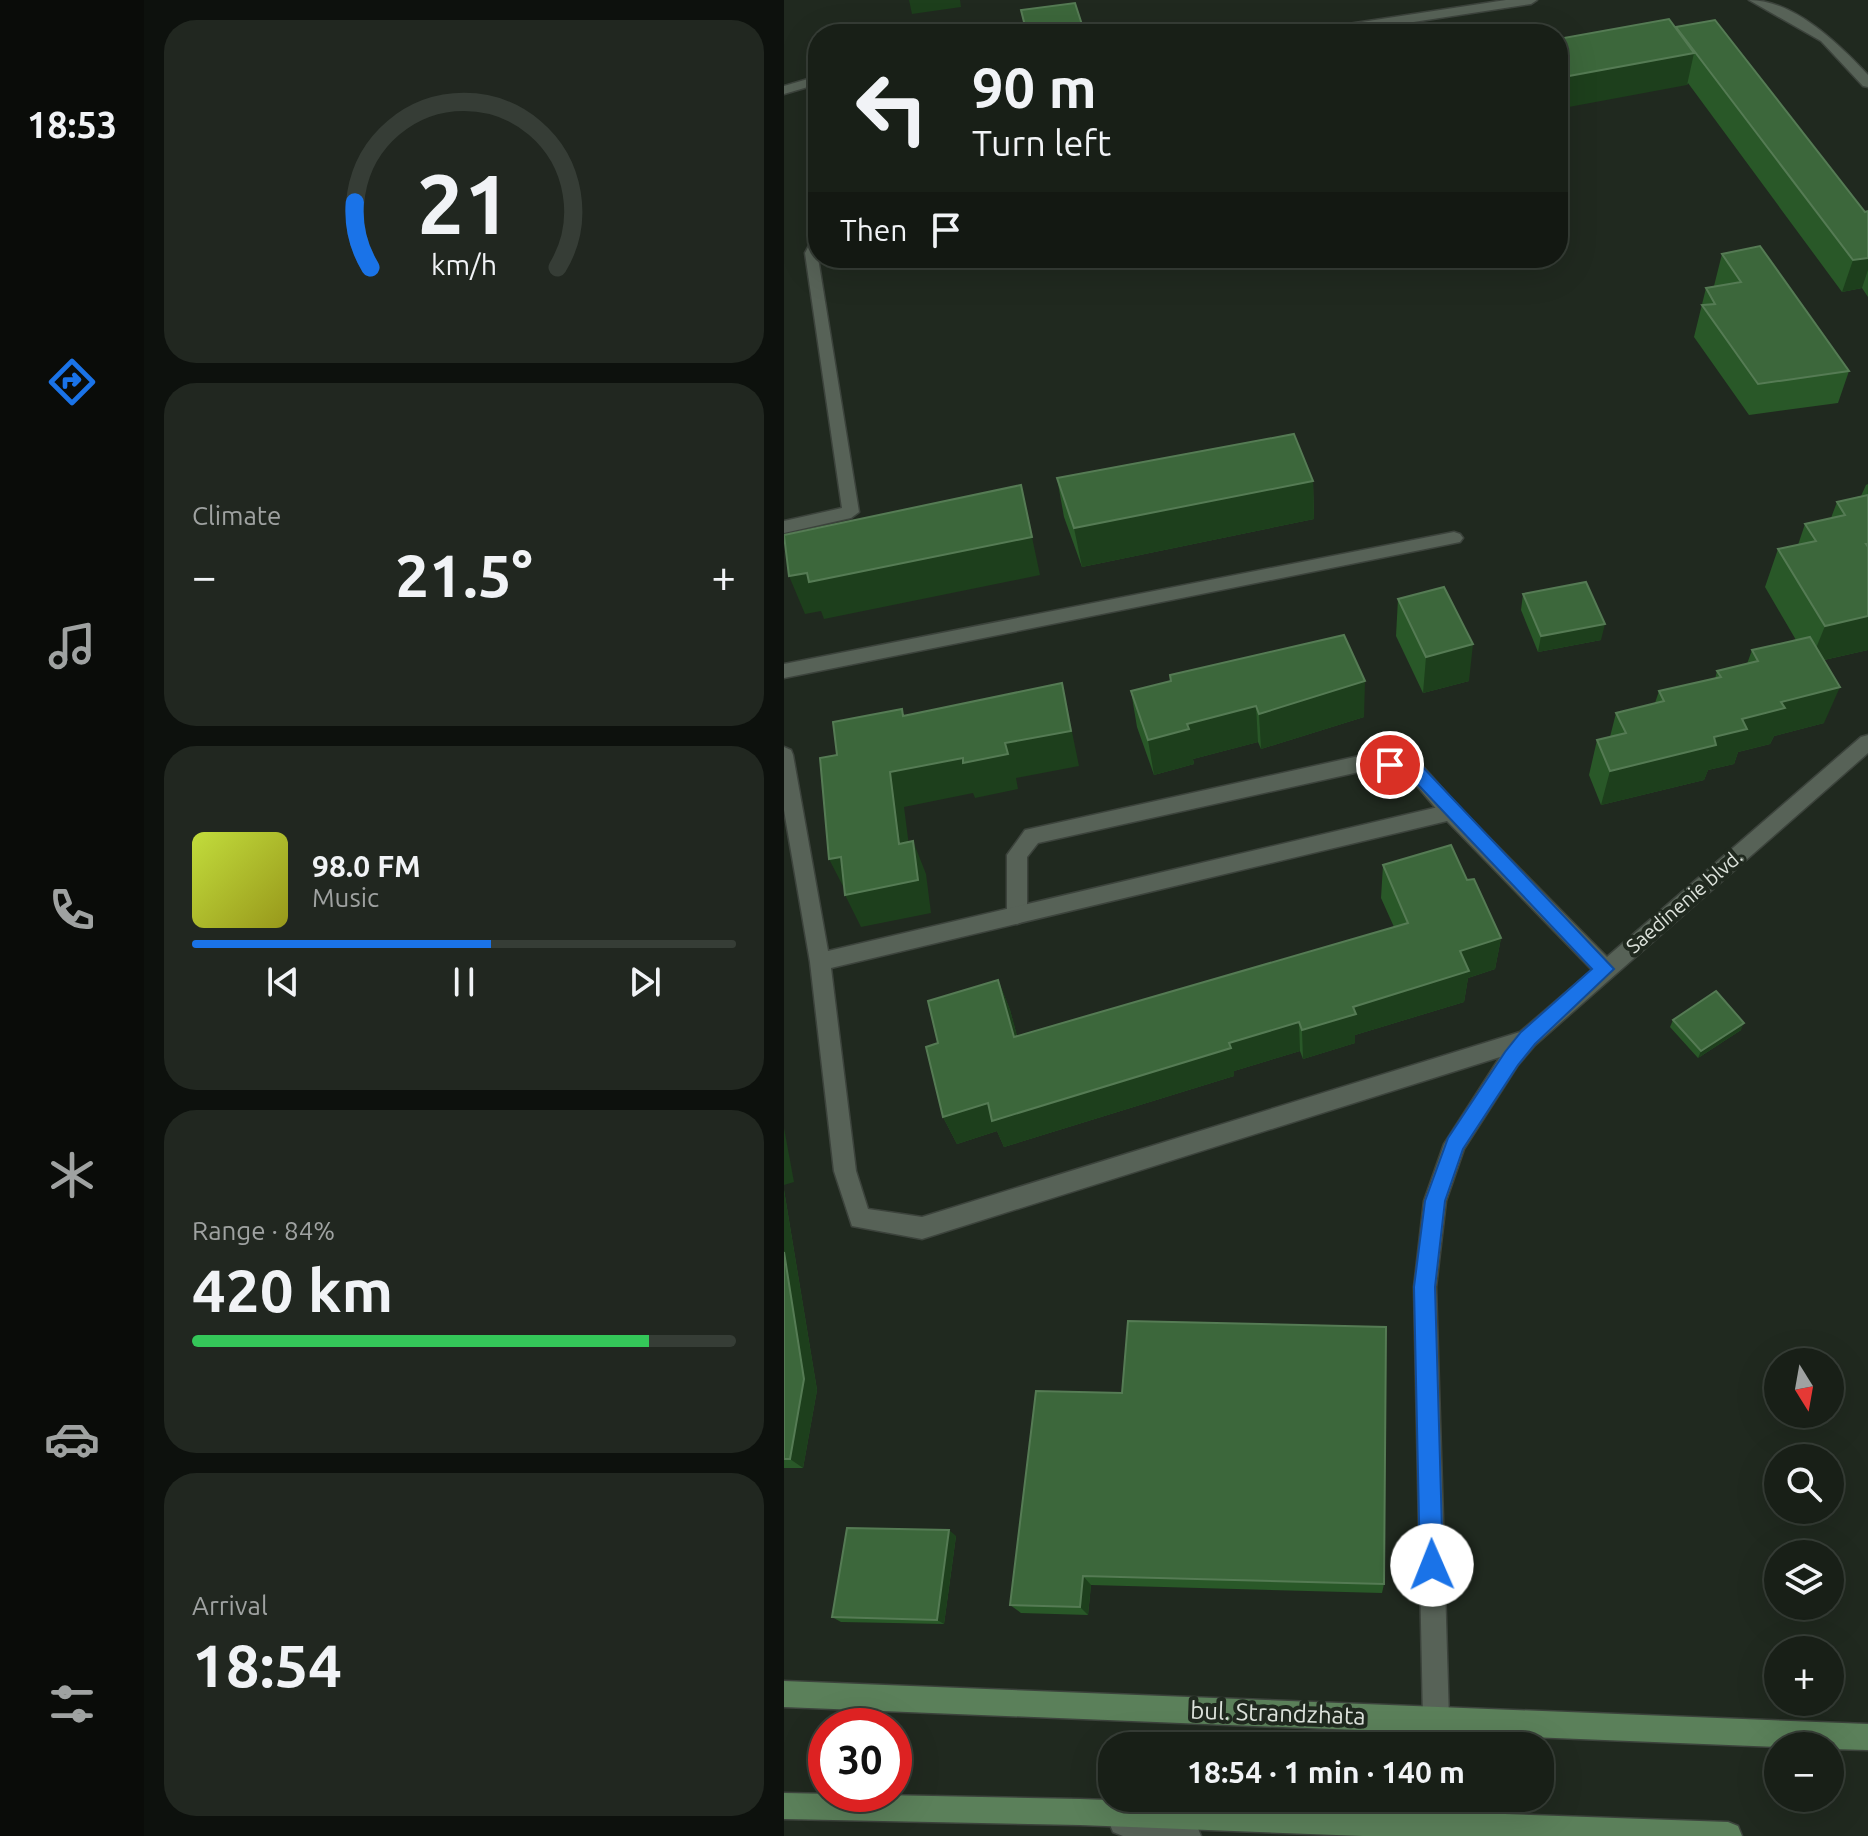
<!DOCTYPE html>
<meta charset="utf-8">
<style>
:root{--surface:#181f17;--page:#212720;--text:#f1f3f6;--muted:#9fa2a1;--line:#363d36;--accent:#1a73e8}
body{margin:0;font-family:Ubuntu,sans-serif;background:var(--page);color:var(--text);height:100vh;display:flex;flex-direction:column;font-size:30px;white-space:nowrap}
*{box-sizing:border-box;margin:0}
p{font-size:26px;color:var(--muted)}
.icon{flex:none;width:44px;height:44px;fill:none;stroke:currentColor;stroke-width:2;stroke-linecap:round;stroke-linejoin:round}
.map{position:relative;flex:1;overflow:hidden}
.sheet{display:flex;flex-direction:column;gap:20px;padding:20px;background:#0d110d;width:640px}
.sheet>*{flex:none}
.guide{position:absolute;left:24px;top:24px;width:760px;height:244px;border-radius:32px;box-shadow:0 8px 32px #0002,0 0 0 2px var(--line);background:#181f17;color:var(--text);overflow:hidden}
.needle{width:52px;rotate:169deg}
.tools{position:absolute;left:980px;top:1348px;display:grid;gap:16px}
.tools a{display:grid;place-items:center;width:80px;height:80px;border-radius:50%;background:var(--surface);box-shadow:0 8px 32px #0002,0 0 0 2px var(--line);font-size:40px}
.speed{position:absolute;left:24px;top:1708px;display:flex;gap:16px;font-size:40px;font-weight:700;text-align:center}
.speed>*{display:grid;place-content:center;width:104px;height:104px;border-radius:50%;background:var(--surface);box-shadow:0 8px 32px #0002,0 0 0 2px var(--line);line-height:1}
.speed .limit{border:12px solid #d22;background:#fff;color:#111}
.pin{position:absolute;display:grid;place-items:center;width:68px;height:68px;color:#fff;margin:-34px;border:4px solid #fff;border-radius:50%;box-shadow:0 2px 8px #0007}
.me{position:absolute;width:88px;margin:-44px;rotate:359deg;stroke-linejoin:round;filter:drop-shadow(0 0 6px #0008)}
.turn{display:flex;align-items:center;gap:28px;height:168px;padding:0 32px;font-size:36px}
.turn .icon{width:104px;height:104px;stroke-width:2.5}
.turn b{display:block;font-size:56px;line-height:68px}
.then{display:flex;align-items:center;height:76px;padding:0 32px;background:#0003;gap:16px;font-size:30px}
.big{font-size:60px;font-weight:700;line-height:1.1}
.sheet .card{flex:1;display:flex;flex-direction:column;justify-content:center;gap:12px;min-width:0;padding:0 28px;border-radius:32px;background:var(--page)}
.sheet .dial{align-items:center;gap:0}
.dial svg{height:208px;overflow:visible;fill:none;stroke:var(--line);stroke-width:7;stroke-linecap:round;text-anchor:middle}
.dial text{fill:var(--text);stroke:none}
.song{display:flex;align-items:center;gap:24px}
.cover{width:96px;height:96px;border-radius:12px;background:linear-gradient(135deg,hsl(70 70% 55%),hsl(60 70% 35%))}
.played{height:8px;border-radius:4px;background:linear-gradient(90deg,var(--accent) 55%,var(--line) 55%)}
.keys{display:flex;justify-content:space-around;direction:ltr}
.heat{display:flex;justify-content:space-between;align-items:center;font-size:44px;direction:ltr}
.charge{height:12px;border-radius:6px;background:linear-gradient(90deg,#34c759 84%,var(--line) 0)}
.trip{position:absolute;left:314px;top:1732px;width:456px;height:80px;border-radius:32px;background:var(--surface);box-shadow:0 8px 32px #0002,0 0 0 2px var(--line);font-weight:700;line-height:80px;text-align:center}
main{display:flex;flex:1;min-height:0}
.tabs{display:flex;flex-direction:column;width:144px;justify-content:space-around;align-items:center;background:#0a0c09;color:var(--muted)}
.tabs .icon{width:56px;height:56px}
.tabs .on{color:var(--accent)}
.tabs b{font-size:36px;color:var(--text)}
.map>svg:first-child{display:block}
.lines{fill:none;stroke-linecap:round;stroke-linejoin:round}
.lane-casing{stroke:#3c433c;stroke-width:3}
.street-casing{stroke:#3c433c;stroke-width:3}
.secondary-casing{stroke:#3c433c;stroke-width:3}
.lane{fill:#576257;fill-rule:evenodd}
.street{fill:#576257;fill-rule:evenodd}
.secondary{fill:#5b805a;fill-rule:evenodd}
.wall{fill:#295828}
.shaded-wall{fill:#1d3f1c}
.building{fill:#3c673b;stroke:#557b54;stroke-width:2}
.route{fill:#1a73e8;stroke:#114b97;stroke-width:2}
.labels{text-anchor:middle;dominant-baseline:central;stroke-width:8;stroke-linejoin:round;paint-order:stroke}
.street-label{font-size:20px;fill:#dde3dc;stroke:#20291f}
.near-street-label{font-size:24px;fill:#dde3dc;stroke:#20291f}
</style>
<main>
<nav class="tabs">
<b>18:53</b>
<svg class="icon on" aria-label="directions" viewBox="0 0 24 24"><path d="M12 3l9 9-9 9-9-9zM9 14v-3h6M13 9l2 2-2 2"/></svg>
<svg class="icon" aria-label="music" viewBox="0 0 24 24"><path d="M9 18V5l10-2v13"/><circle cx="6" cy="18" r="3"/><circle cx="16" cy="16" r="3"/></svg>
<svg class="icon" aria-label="phone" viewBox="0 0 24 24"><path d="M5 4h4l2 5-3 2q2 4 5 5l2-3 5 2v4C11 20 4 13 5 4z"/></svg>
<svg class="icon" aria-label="climate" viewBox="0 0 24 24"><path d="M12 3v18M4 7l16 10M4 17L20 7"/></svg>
<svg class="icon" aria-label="car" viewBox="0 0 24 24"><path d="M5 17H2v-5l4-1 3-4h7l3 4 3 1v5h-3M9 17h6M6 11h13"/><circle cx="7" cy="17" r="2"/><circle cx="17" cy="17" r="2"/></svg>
<svg class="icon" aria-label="filters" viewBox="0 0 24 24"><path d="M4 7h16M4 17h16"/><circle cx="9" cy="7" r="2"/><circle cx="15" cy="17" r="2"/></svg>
</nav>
<section class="sheet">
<div class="card dial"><svg viewBox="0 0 100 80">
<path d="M14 69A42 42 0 1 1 86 69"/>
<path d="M14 69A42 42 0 0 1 8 44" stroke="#1a73e8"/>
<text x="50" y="56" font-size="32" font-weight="700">21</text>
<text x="50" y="72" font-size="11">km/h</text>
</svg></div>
<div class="card"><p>Climate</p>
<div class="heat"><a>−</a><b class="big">21.5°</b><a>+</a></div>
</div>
<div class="card">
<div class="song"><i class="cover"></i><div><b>98.0 FM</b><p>Music</p></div></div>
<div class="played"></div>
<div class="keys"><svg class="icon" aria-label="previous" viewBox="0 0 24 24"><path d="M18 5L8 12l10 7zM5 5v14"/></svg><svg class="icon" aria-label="pause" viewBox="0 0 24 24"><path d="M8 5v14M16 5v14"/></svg><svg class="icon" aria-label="next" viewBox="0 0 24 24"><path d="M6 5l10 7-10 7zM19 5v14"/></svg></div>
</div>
<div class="card"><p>Range · 84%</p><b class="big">420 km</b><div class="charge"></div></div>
<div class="card"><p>Arrival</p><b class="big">18:54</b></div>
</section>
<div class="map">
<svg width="1084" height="1836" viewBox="0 0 1084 1836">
<rect width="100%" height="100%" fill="#20291f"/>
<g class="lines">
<g class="lane-casing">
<g id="lane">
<path d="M 670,532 L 676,534 L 679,538 L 676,542 L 0,678 L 0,664 Z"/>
<path d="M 584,754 L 635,762 L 674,806 L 677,812 L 674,818 L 660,818 L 623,774 L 584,770 L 254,843 L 243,857 L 243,915 L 240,921 L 233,924 L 226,921 L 223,915 L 223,855 L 241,830 Z"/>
<path d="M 339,1808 L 403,1822 L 413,1826 L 417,1836 L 339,1836 L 329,1832 L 325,1822 L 329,1812 Z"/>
</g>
</g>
<g class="street-casing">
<g id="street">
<path d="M 722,0 L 753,0 L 747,4 L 551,34 L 518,34 L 525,30 Z"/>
<path d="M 965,0 C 1010,0 1055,44 1084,75 L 1084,87 L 1079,86 L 1037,41 Z"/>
<path d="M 34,76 L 34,84 L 0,94 L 0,86 Z"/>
<path d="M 34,236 L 34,258 L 75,512 L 67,518 L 0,533 L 0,521 L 58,508 L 21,253 L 29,238 Z"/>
<path d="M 1084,735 L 1084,753 L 751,1045 L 734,1065 L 680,1149 L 662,1201 L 652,1287 L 665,1719 L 661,1728 L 652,1732 L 643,1728 L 639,1719 L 630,1287 L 640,1201 L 660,1144 L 716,1057 L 138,1239 L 68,1226 L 50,1171 L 26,962 L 0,810 L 0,747 L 7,750 L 9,755 L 44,951 L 667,804 L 674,806 L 823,957 L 1077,737 ZM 663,821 L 808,970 L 736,1032 L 138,1217 L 84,1209 L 72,1171 L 47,968 Z"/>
</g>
</g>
<g class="secondary-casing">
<g id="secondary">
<path d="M 0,1681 L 1084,1724 L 1084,1750 L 1046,1749 L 1046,1746 L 994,1747 L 0,1707 Z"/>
<path d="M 0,1793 L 296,1799 L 944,1822 L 954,1826 L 958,1836 L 579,1836 L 296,1825 L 0,1819 Z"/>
</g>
</g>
<use href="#lane" class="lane"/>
<use href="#street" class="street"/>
<use href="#secondary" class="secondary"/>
</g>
<g class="wall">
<path d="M 892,27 L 1081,212 L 1084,211 L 1084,297 L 1078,288 L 1058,292 L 904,83 L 903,85 Z"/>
<path d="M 938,254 L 1065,371 L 1054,403 L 965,415 L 910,337 L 922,288 L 930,286 Z"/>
<path d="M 273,478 L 529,481 L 530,519 L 298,567 L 280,517 Z"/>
<path d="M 1084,484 L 1084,650 L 1040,660 L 1040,723 L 990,736 L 986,744 L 954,752 L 950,764 L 924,770 L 920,780 L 817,805 L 805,775 L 813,740 L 826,737 L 832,713 L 871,703 L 875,691 L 931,679 L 933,671 L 963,664 L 968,650 L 1012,640 L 981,587 L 994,549 L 1014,545 L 1021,524 L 1047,518 L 1053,502 L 1077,496 L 1082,485 Z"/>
<path d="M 739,594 L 817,640 L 754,652 L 737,610 Z"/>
<path d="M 614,599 L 685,681 L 639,693 L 612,636 Z"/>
<path d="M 386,675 L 580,717 L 477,749 L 474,742 L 409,759 L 410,764 L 370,775 L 353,727 L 347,691 L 386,681 Z"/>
<path d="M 599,865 L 683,880 L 717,938 L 711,969 L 684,978 L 680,1002 L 571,1035 L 571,1043 L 519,1059 L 516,1051 L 450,1071 L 450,1076 L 220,1147 L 213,1131 L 173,1144 L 159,1117 L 154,1043 L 214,980 L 226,1010 L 233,1036 L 610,927 L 597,898 Z"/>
<path d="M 889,1020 L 957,1030 L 914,1058 L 886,1027 Z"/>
<path d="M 0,1190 L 33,1390 L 19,1468 L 0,1468 Z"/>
<path d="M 252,1391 L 600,1584 L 598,1593 L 307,1585 L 304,1615 L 237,1613 L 226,1605 Z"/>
<path d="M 172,1536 L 160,1624 L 57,1622 L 48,1617 Z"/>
</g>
<g class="shaded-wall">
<path d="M 125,0 L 176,0 L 177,7 L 128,14 Z"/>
<path d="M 910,53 L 903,85 L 774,109 L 774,78 Z"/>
<path d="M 1084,258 L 1084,270 L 1078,288 L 1058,292 L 1069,260 Z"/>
<path d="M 529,481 L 530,519 L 298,567 L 290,528 Z"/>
<path d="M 237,485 L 256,575 L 40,619 L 37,611 L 21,614 L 5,576 Z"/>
<path d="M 1084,616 L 1084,650 L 1026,663 L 1041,626 Z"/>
<path d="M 821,624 L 817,640 L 754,652 L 757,636 Z"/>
<path d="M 689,644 L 685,681 L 639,693 L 642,657 Z"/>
<path d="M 581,681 L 580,717 L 477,749 L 475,714 Z"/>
<path d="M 278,683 L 295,766 L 232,778 L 234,789 L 191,798 L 189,793 L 120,807 L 129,877 L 115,844 L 106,772 L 221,743 Z"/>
<path d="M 1056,687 L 1040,723 L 990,736 L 986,744 L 954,752 L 950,764 L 924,770 L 920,780 L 817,805 L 826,771 L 930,737 L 958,719 L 997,702 Z"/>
<path d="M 472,706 L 474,742 L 409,759 L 410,764 L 370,775 L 364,740 L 403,724 Z"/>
<path d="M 129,841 L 142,874 L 147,913 L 77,927 L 61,895 Z"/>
<path d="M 57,857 L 62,892 L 45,859 Z"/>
<path d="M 717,938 L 711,969 L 684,978 L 680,1002 L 571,1035 L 571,1043 L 519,1059 L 518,1030 L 569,1007 L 676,951 Z"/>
<path d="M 214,980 L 226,1010 L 241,1066 L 230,1037 Z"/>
<path d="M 515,1022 L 516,1051 L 450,1071 L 450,1076 L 220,1147 L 213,1131 L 173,1144 L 159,1117 L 204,1103 L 445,1043 Z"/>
<path d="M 960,1023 L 957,1030 L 914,1058 L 917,1051 Z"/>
<path d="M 0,1128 L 10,1182 L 0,1185 Z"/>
<path d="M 0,1190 L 33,1390 L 19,1468 L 6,1459 L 0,1252 Z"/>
<path d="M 165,1530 L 172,1536 L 160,1624 L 153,1620 Z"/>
<path d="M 299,1576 L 307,1585 L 304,1615 L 296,1607 Z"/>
</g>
<g class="building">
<path d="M 291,3 L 301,34 L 243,34 L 237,10 Z"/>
<path d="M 885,19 L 910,53 L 774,78 L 774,39 Z"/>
<path d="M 931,20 L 1081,212 L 1084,211 L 1084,258 L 1069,260 L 892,27 Z"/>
<path d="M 976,246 L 1065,371 L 974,384 L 918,305 L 931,304 L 922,288 L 957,282 L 938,254 Z"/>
<path d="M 510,434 L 529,481 L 290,528 L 273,478 Z"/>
<path d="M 237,485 L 248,537 L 25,582 L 23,573 L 5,576 L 0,535 Z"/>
<path d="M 1084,495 L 1084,544 L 1082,544 L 1084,547 L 1084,616 L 1041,626 L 994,549 L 1032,541 L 1021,524 L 1061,515 L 1053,502 Z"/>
<path d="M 802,582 L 821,624 L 757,636 L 739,594 Z"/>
<path d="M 660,587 L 689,644 L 642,657 L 614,599 Z"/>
<path d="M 560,635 L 581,681 L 475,714 L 472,706 L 403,724 L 405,729 L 364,740 L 347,691 L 387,681 L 386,675 Z"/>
<path d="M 1026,637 L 1056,687 L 997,702 L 1001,708 L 958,719 L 963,729 L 930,737 L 932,745 L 826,771 L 813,740 L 842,733 L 832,713 L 880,701 L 875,691 L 937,677 L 933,671 L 974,661 L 968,650 Z"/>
<path d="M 278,683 L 287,731 L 221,743 L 224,754 L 179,763 L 179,758 L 106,772 L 115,844 L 129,841 L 134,880 L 61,895 L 57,857 L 45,859 L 36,758 L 53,755 L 49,722 L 118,709 L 119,716 Z"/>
<path d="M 667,845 L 683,880 L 690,879 L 717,938 L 676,951 L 685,971 L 569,1007 L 572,1014 L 518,1030 L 515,1022 L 445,1043 L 447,1048 L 208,1121 L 204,1103 L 159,1117 L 142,1047 L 154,1043 L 144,1001 L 214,980 L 230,1037 L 624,923 L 599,865 Z"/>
<path d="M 932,991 L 960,1023 L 917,1051 L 889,1020 Z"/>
<path d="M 0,1252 L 20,1379 L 6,1459 L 0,1459 Z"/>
<path d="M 344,1321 L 602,1327 L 600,1584 L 299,1576 L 296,1607 L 226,1605 L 252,1391 L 338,1393 Z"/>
<path d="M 63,1528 L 165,1530 L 153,1620 L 48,1617 Z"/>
</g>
<path class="route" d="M 606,758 L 634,762 L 830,969 L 751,1044 L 734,1065 L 679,1149 L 661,1201 L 651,1287 L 659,1565 L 656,1573 L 648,1576 L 640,1573 L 636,1565 L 630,1287 L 641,1201 L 664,1138 L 721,1052 L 737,1032 L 808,969 L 623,773 L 600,769 L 597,765 Z"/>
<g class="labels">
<g class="street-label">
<text transform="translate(900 901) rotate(-41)">Saedinenie blvd.</text>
</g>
<g class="near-street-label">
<text transform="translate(494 1713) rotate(2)">bul. Strandzhata</text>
</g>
</g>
</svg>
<div class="tools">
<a><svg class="needle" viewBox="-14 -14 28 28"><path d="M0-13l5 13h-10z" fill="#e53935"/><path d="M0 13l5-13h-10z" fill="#9fa2a1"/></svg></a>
<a><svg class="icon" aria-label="search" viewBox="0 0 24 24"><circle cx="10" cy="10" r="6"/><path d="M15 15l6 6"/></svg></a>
<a><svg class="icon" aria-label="layers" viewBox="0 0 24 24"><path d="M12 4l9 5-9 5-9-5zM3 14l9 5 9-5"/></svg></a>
<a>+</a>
<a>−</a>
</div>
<div class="speed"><div class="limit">30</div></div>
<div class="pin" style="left:606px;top:765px;background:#d93025"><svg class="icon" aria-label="arrive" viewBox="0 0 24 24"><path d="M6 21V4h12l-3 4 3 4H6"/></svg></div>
<svg class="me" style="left:648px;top:1565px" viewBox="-20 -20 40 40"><circle r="19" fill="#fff"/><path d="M0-13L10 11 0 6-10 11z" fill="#1a73e8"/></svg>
<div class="trip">18:54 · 1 min · 140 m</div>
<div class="guide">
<div class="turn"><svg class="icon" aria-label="left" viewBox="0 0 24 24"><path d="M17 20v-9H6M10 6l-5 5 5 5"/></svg><div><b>90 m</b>Turn left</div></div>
<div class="then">Then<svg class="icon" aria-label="arrive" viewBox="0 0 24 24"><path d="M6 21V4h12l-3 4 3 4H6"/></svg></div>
</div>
</div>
</main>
